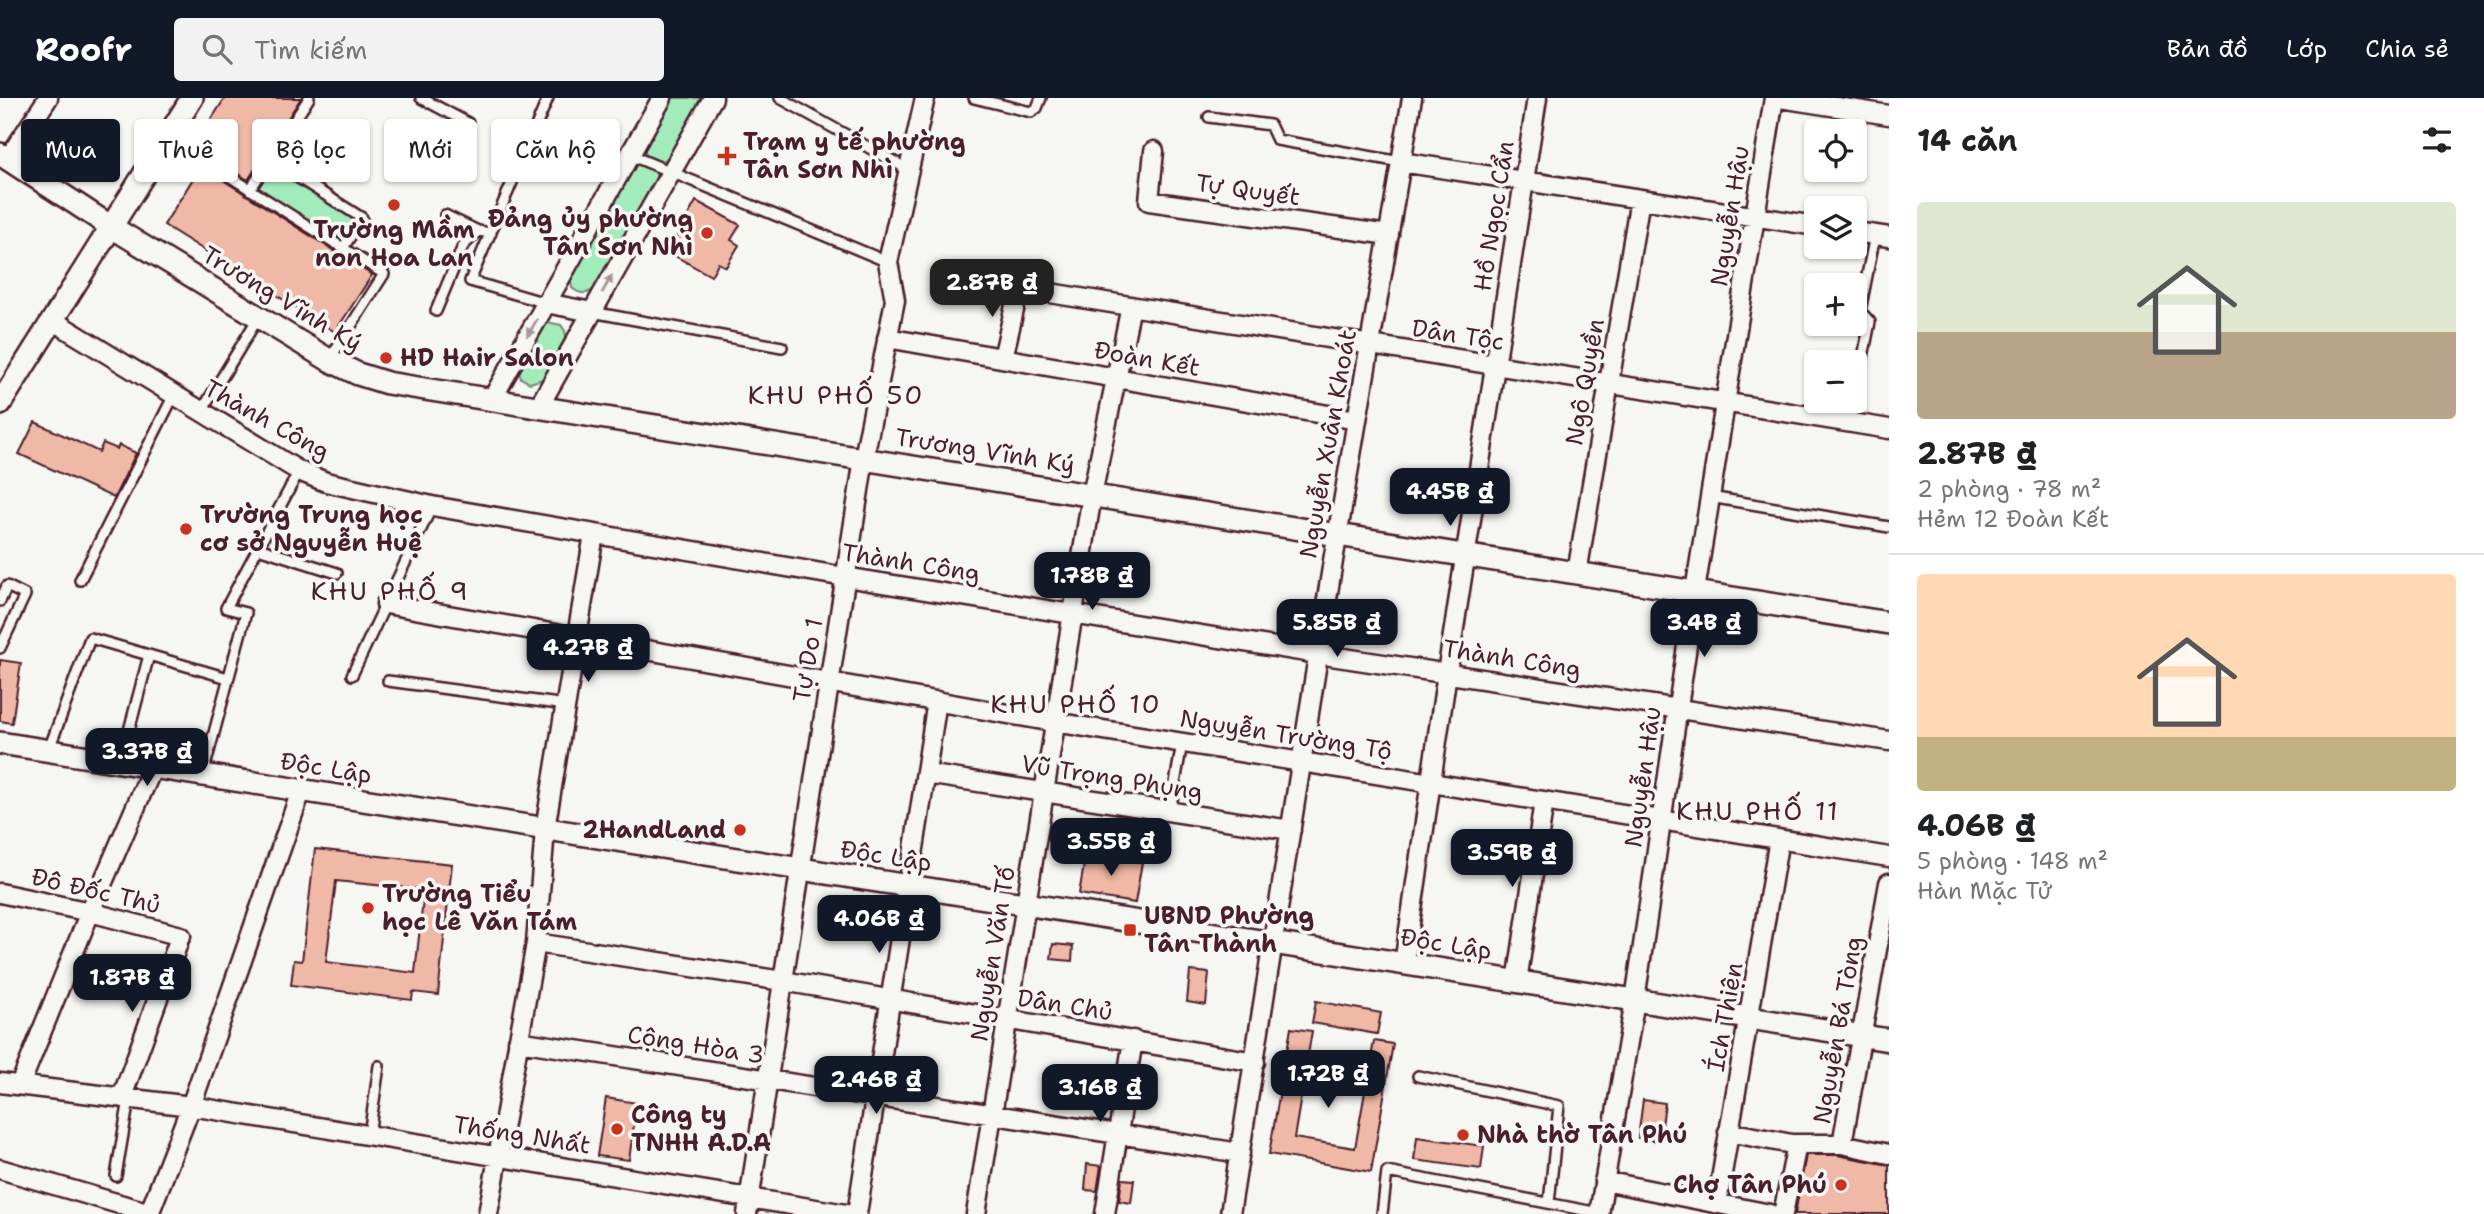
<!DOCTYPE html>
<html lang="vi">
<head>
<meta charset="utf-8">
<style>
	:root { --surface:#fff; --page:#f2f2f2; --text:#202124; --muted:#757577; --line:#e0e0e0; --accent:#111827 }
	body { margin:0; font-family:"Shantell Sans",sans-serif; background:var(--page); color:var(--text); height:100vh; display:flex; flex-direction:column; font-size:26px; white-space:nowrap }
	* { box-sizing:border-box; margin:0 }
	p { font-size:23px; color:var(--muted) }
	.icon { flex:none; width:38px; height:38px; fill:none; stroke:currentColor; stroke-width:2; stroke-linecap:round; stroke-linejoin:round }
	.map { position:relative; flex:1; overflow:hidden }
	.panel { display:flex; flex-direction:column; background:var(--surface); width:595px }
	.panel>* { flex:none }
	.banner { position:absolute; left:21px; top:21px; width:665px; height:63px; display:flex; gap:14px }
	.buttons { position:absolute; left:1804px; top:21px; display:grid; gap:14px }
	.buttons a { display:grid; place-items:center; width:63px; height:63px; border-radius:7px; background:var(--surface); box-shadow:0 2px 5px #0004; font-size:35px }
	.price { position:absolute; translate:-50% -60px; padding:0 16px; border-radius:14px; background:var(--accent); color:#fff; font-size:23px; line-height:46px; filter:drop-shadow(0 2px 4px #0008) }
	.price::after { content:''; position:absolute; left:50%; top:42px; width:21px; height:16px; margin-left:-10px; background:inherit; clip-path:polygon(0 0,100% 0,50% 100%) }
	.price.on { background:#222; color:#fff }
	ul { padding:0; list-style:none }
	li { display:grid; align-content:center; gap:14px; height:371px; padding:0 28px }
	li+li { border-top:2px solid var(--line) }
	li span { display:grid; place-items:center; height:217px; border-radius:7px; color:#555 }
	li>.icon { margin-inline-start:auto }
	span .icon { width:126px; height:126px; fill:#fffc; stroke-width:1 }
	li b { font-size:30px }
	h2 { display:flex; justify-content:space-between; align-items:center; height:84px; padding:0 28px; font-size:30px }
	.pill { padding:0 24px; border-radius:7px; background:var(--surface); box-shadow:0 2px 5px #0004; font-size:24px; line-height:63px }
	.pill.on { background:var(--accent); color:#fff }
	header { display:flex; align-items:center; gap:42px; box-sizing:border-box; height:98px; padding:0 35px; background:var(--accent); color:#fff }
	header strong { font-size:33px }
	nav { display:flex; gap:38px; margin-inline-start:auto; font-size:24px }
	.search { width:490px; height:63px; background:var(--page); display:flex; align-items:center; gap:18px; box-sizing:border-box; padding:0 24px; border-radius:7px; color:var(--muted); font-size:26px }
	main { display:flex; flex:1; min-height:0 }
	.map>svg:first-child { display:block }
	.green { fill:#a2ecbb; stroke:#768673; stroke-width:2 }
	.building { fill:#f0b8a6; stroke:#4a1f2b; stroke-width:2; fill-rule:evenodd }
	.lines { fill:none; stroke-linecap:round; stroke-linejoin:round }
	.service-casing { stroke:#4a1f2b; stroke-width:14 }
	.minor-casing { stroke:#4a1f2b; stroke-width:23 }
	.tertiary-casing { stroke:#4a1f2b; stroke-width:26 }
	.service { stroke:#f6f6f2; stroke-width:9 }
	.minor { stroke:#f6f6f2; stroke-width:18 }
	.tertiary { stroke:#f6f6f2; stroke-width:21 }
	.oneway { fill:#a99598 }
	.poi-dot { fill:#c8321e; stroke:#f6f6f2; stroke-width:2.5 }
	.labels { text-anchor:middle; stroke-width:7; stroke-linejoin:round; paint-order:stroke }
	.poi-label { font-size:24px; font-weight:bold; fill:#4a1f2b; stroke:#f6f6f2; text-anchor:start }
	.street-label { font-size:24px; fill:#4a1f2b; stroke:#f6f6f2 }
	.neighbourhood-label { font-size:26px; letter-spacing:2px; fill:#4a1f2b; stroke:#f6f6f2 }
</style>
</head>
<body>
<header>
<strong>Roofr</strong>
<div class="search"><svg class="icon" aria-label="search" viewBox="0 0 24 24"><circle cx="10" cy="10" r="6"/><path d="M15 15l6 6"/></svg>Tìm kiếm</div>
<nav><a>Bản đồ</a><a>Lớp</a><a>Chia sẻ</a></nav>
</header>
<main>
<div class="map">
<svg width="1889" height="1116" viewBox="0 0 1889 1116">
	<rect width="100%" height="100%" fill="#f6f6f2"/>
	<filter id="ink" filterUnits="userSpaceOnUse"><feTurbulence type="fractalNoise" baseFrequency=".0143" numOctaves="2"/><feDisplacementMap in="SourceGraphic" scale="14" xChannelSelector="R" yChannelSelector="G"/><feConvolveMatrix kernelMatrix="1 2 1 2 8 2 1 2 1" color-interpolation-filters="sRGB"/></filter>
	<g filter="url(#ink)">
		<path class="green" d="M671 0H703L668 61 656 64C648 61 643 55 645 46Z
			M641 65 653 70 656 76V83L596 189C589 197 580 197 572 190L570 179 633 68Z
			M272 68 354 120 340 142 258 90Z
			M547 224 561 227 565 233 566 239 543 281 530 285 521 280 518 272 541 228Z"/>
		<path class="building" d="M225 0H301L248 82 208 57 212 51 198 42Z
			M201 68 372 177 335 234 164 127Z
			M696 103 740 127 731 142 739 147 726 169 718 165 711 178 668 154Z
			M35 324 99 354 103 345 117 351 119 347 136 355 114 400 19 356Z
			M0 562 21 565 12 625 0 623Z
			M315 751 452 766 438 897 413 894 412 902 291 887 294 862 302 863ZM336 783 424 792 415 875 326 864Z
			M1086 755 1142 764 1135 805 1079 796Z
			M1053 846 1073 848 1072 863 1051 861Z
			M1190 873 1209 875 1206 907 1187 904Z
			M1316 903 1381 915 1377 936 1312 925Z
			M1291 930 1312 933 1294 1040 1355 1050 1374 943 1393 946 1371 1074 1269 1056Z
			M606 1000 637 1005 629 1062 597 1058Z
			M1643 1002 1665 1005 1660 1043 1638 1040Z
			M1417 1039 1484 1048 1481 1071 1414 1062Z
			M1806 1057H1837L1889 1067V1116H1795Z
			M1087 1066 1101 1068 1097 1093 1085 1092Z
			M1122 1081 1134 1082 1131 1105 1119 1103Z"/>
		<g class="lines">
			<g class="service-casing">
				<path id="service" d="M421 0 468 25
					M780 0 909 72
					M974 0 1031 14 1037 10 1041 0
					M1209 19 1270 27 1277 42 1401 64
					M169 40 384 176 329 262
					M630 57 888 164
					M270 62 362 120 343 150
					M250 92 309 0
					M445 117 478 133
					M546 205 470 183 548 0
					M436 213 463 148 478 133 491 135
					M592 214 782 249
					M1855 300 1870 224 1860 213 1875 137
					M201 314 258 220
					M1850 325 1854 303
					M1710 399 1889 429
					M258 450 337 475
					M80 482 174 297
					M0 503 7 488 25 497 0 550
					M352 577 432 408
					M388 583 566 607
					M49 651 90 540 228 580
					M121 663 149 557
					M203 676 246 515 226 510 299 373
					M1170 714 1182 645
					M1418 978 1559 1008 1549 1105
					M369 1037 379 968
					M116 1078 129 1001
					M1382 1116 1387 1074 1599 1115"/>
			</g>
			<g class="minor-casing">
				<path id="minor" d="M1780 0 1889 17
					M1154 53 1149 103 1389 137
					M8 61 48 0
					M1401 64 1816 128
					M1855 134 1889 139
					M546 205 592 214
					M52 222 299 373 326 384 432 408 845 479 1318 556 1889 643
					M887 240 1357 322
					M1003 260 1019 190 1889 331
					M491 303 662 0
					M538 310 713 0
					M1577 475 1640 101
					M386 506 1054 624 1889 759
					M926 676 1291 732
					M0 795 90 814 181 838
					M536 845 783 883 1255 964
					M1404 866 1447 575 1537 0
					M1517 884 1544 703
					M518 943 1240 1055
					M0 985 191 1008 846 1116
					M20 987 90 814 153 669
					M122 999 178 845
					M1728 1034 1792 1046H1842L1889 1056
					M1842 1046 1889 785
					M0 1071 150 1115
					M1604 1083 1770 1116
					M1717 1105 1779 741
					M149 1116 191 1008 301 693
					M488 1116 536 845 545 731 594 436
					M747 1116 864 360 895 202 888 164 925 0
					M857 1116 937 603
					M976 1116 1092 397 1131 208
					M1105 1116 1133 942
					M1230 1116 1333 463 1412 0
					M1599 1116 1635 902 1695 493 1774 0
					M1783 1116 1797 1046"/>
			</g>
			<g class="tertiary-casing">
				<path id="tertiary" d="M0 56 110 128 329 262 358 276 387 285 1889 525
					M0 306 192 0
					M0 645 1889 942"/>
			</g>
			<use href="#service" class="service"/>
			<use href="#minor" class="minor"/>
			<use href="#tertiary" class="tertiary"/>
		</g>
		<defs><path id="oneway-solid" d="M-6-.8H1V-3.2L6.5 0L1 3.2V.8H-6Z" transform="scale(1.75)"/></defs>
		<g class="oneway">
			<use href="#oneway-solid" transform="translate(607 186) rotate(-61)"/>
			<use href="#oneway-solid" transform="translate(532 230) rotate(120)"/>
		</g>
	</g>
	<g class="poi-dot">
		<path d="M723.5 47.5h7v7h7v7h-7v7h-7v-7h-7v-7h7z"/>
		<circle cx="394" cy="107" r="7"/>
		<circle cx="707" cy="135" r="7"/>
		<circle cx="386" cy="260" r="7"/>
		<circle cx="186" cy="431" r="7"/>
		<circle cx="740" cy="732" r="7"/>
		<circle cx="368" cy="810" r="7"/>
		<rect x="1123" y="825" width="14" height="14" rx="3.5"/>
		<circle cx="617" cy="1031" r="7"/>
		<circle cx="1463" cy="1037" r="7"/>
		<circle cx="1841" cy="1087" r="7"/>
	</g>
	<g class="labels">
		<g class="poi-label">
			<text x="743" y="52">Trạm y tế phường<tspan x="743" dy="28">Tân Sơn Nhì</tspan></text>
			<text x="693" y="129" text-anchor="end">Đảng ủy phường<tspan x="693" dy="28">Tân Sơn Nhì</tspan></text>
			<text x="394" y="140" text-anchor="middle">Trường Mầm<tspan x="394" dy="28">non Hoa Lan</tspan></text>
			<text x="400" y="268">HD Hair Salon</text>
			<text x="200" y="425">Trường Trung học<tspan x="200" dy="28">cơ sở Nguyễn Huệ</tspan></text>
			<text x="726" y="740" text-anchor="end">2HandLand</text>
			<text x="382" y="804">Trường Tiểu<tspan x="382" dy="28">học Lê Văn Tám</tspan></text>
			<text x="1144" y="826">UBND Phường<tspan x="1144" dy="28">Tân Thành</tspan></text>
			<text x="631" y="1025">Công ty<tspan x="631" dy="28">TNHH A.D.A</tspan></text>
			<text x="1477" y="1045">Nhà thờ Tân Phú</text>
			<text x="1827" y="1095" text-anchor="end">Chợ Tân Phú</text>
		</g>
		<g class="street-label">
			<text transform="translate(1248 92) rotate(8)" y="8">Tự Quyết</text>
			<text transform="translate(1494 118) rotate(-81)" y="8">Hồ Ngọc Cẩn</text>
			<text transform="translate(1730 118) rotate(-81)" y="8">Nguyễn Hậu</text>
			<text transform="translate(282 201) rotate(31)" y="8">Trương Vĩnh Ký</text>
			<text transform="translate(1458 237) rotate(9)" y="8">Dân Tộc</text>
			<text transform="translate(1147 261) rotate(10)" y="8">Đoàn Kết</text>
			<text transform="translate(1585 284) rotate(-80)" y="8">Ngô Quyền</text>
			<text transform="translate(267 322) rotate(29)" y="8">Thành Công</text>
			<text transform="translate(1328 346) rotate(-80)" y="8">Nguyễn Xuân Khoát</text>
			<text transform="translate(985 353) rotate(9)" y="8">Trương Vĩnh Ký</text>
			<text transform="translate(911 465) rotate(9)" y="8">Thành Công</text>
			<text transform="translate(1512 561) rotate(9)" y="8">Thành Công</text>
			<text transform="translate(808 562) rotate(-81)" y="8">Tự Do 1</text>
			<text transform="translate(1286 637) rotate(9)" y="8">Nguyễn Trường Tộ</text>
			<text transform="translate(326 670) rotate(9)" y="8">Độc Lập</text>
			<text transform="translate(1643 679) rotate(-82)" y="8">Nguyễn Hậu</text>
			<text transform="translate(1112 680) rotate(9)" y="8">Vũ Trọng Phụng</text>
			<text transform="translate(886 758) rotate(9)" y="8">Độc Lập</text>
			<text transform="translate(96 793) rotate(13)" y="8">Đô Đốc Thủ</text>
			<text transform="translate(1446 846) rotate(9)" y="8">Độc Lập</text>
			<text transform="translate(993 856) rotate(-81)" y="8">Nguyễn Văn Tố</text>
			<text transform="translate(1065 907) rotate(9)" y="8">Dân Chủ</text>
			<text transform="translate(1725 919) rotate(-80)" y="8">Ích Thiện</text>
			<text transform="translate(1838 932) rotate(-80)" y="8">Nguyễn Bá Tòng</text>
			<text transform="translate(696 947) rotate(9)" y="8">Cộng Hòa 3</text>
			<text transform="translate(522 1037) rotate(9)" y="8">Thống Nhất</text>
		</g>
		<g class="neighbourhood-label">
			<text x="836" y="306">KHU PHỐ 50</text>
			<text x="390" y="502">KHU PHỐ 9</text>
			<text x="1076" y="615">KHU PHỐ 10</text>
			<text x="1758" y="722">KHU PHỐ 11</text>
		</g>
	</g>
</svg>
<div class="buttons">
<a><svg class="icon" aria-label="locate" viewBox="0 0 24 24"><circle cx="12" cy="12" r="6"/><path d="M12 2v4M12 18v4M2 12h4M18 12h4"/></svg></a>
<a><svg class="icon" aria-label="layers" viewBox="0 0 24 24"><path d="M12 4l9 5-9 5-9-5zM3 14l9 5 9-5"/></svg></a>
<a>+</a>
<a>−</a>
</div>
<b class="price on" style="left:992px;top:221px">2.87B ₫</b>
<b class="price" style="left:1450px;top:430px">4.45B ₫</b>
<b class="price" style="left:1092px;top:514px">1.78B ₫</b>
<b class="price" style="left:1337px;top:561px">5.85B ₫</b>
<b class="price" style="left:1704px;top:561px">3.4B ₫</b>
<b class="price" style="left:588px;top:586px">4.27B ₫</b>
<b class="price" style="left:147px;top:690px">3.37B ₫</b>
<b class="price" style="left:1111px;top:780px">3.55B ₫</b>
<b class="price" style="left:1512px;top:791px">3.59B ₫</b>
<b class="price" style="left:879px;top:857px">4.06B ₫</b>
<b class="price" style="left:132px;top:916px">1.87B ₫</b>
<b class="price" style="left:1328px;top:1012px">1.72B ₫</b>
<b class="price" style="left:876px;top:1018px">2.46B ₫</b>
<b class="price" style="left:1100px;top:1026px">3.16B ₫</b>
<div class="banner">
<a class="pill on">Mua</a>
<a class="pill">Thuê</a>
<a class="pill">Bộ lọc</a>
<a class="pill">Mới</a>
<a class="pill">Căn hộ</a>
</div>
</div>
<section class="panel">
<h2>14 căn<svg class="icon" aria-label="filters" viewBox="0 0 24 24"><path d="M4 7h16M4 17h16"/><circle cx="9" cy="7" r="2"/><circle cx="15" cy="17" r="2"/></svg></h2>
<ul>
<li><span style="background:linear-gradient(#dfe7d0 60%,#b9a48a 0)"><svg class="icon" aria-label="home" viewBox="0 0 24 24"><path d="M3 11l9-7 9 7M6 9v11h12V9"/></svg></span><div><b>2.87B ₫</b><p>2 phòng · 78 m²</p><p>Hẻm 12 Đoàn Kết</p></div></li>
<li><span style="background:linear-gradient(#ffd9b3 75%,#c2b280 0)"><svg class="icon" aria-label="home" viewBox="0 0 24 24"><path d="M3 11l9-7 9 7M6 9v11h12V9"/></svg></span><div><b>4.06B ₫</b><p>5 phòng · 148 m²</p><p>Hàn Mặc Tử</p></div></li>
</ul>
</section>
</main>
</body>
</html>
